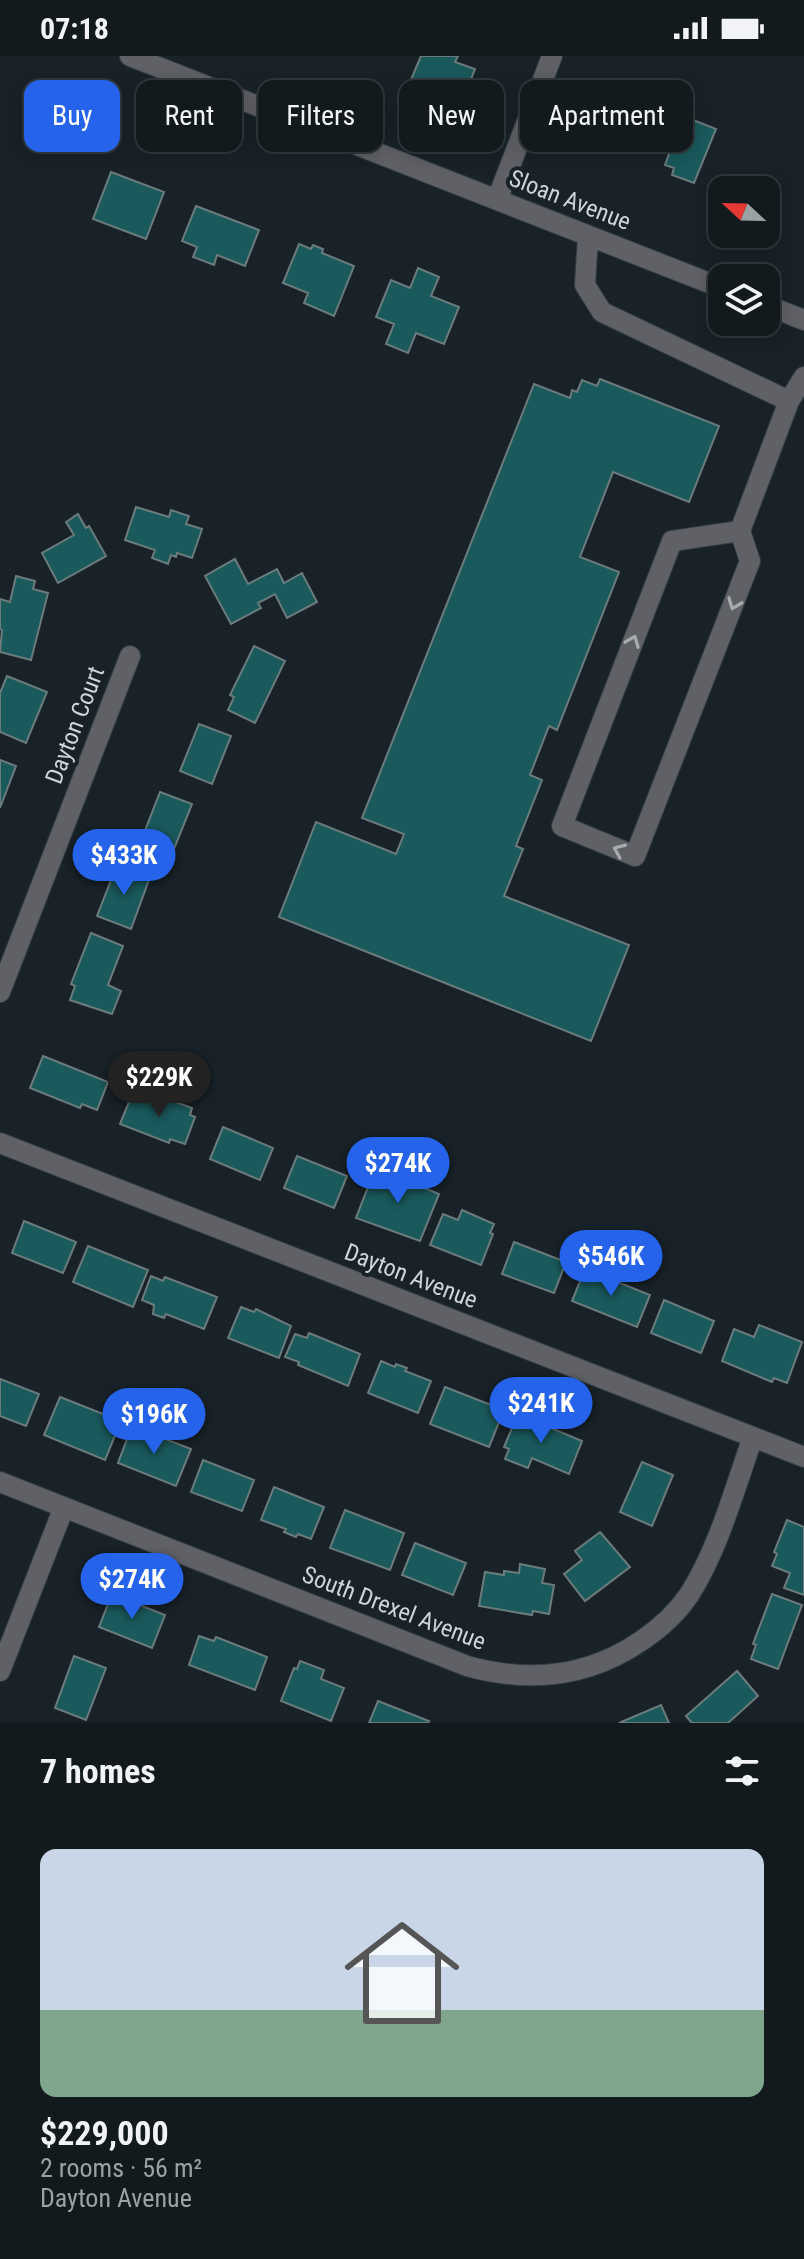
<!DOCTYPE html>
<html lang="en">
<head>
<meta charset="utf-8">
<style>
	:root { --surface:#121a1e; --page:#1f272b; --text:#f1f3f6; --muted:#9ca1a4; --line:#31383c; --accent:#2563eb }
	body { margin:0; font-family:"Roboto Condensed",sans-serif; background:var(--page); color:var(--text); height:100vh; display:flex; flex-direction:column; font-size:30px; white-space:nowrap }
	* { box-sizing:border-box; margin:0 }
	p { font-size:26px; color:var(--muted) }
	.icon { flex:none; width:44px; height:44px; fill:none; stroke:currentColor; stroke-width:2; stroke-linecap:round; stroke-linejoin:round }
	.map { position:relative; height:1667px; overflow:hidden }
	.panel { display:flex; flex-direction:column; background:var(--surface); flex:1 }
	.panel>* { flex:none }
	.top-card { position:absolute; left:24px; top:24px; width:756px; height:72px; display:flex; gap:16px }
	.needle { width:52px; rotate:292deg }
	.fabs { position:absolute; left:708px; top:120px; display:grid; gap:16px }
	.fabs a { display:grid; place-items:center; width:72px; height:72px; border-radius:16px; background:var(--surface); box-shadow:0 4px 20px #0003,0 0 0 2px var(--line); font-size:40px }
	.price { position:absolute; translate:-50% -68px; padding:0 18px; border-radius:28px; background:var(--accent); color:#fff; font-size:26px; line-height:52px; filter:drop-shadow(0 2px 4px #0008) }
	.price::after { content:''; position:absolute; left:50%; top:48px; width:24px; height:18px; margin-left:-12px; background:inherit; clip-path:polygon(0 0,100% 0,50% 100%) }
	.price.on { background:#222; color:#fff }
	ul { padding:0; list-style:none }
	li { display:grid; align-content:center; gap:16px; height:424px; padding:0 40px }
	li+li { border-top:2px solid var(--line) }
	li span { display:grid; place-items:center; height:248px; border-radius:16px; color:#555 }
	li>.icon { margin-inline-start:auto }
	span .icon { width:144px; height:144px; fill:#fffc; stroke-width:1 }
	li b { font-size:34px }
	h2 { display:flex; justify-content:space-between; align-items:center; height:96px; padding:0 40px; font-size:34px }
	.chip { padding:0 28px; border-radius:16px; background:var(--surface); box-shadow:0 4px 20px #0003,0 0 0 2px var(--line); font-size:28px; line-height:72px }
	.chip.on { background:var(--accent); color:#fff }
	.status { display:flex; justify-content:space-between; align-items:center; height:56px; padding:0 40px; background:var(--surface); direction:ltr }
	.status svg { height:22px; fill:currentColor }
	.map>svg:first-child { display:block }
	.building { fill:#1a595c; stroke:#6c7b7b; stroke-width:2 }
	.lines { fill:none; stroke-linecap:round; stroke-linejoin:round }
	.minor-casing { stroke:#353e44; stroke-width:22 }
	.minor { stroke:#5f6166; stroke-width:20 }
	.oneway { stroke:#a7acb0 }
	.labels { text-anchor:middle; stroke-width:8; stroke-linejoin:round; paint-order:stroke }
	.street-label { font-size:24px; fill:#ced4d8; stroke:#182228 }
</style>
</head>
<body>
<div class="status"><b>07:18</b><svg viewBox="0 0 49 12"><path d="M0 12V9h3v3zM5 12V6h3v6zM10 12V3h3v9zM15 12V0h3v12zM26 1h20v11H26zM47 4h2v5h-2z"/></svg></div>
<div class="map">
<svg width="804" height="1667" viewBox="0 0 804 1667">
	<rect width="100%" height="100%" fill="#182228"/>
	<path class="building" d="M421 0H458L455 6 475 13 467 33 446 25 441 38 410 26Z
		M683 60 716 73 694 127 672 119 674 112 665 109Z
		M111 116 164 136 146 183 93 163Z
		M196 150 259 174 245 210 217 199 214 209 193 201 197 191 182 185Z
		M299 188 311 193 313 189 323 193 322 197 354 210 334 260 304 247 308 237 283 227Z
		M418 212 439 221 431 240 459 251 444 288 416 277 408 297 386 288 394 268 376 261 391 224 410 232Z
		M600 323 719 370 689 446 613 416 580 501 619 516 557 674 549 670 530 719 542 724 516 790 523 793 504 840 629 889 591 985 279 861 316 766 396 798 404 778 362 762 534 328 570 342 572 334 577 336 582 324 597 330Z
		M136 451 169 461 171 454 189 460 186 468 202 473 192 502 177 497 176 501 171 499 168 508 152 502 155 494 125 484Z
		M78 458 86 472 89 470 106 500 58 527 42 497 74 479 66 466Z
		M235 503 248 528 277 513 284 527 302 517 317 546 287 562 275 538 258 547 261 552 231 568 205 520Z
		M16 520 35 525 33 533 48 537 31 604 0 596 2 574 0 573V543L10 546Z
		M254 590 285 605 255 667 228 654 234 641 230 639Z
		M7 620 47 636 26 687 0 676V637Z
		M199 668 231 680 212 728 180 715Z
		M0 704 16 710 0 752Z
		M160 736 192 748 172 798 141 785Z
		M117 809 150 821 131 873 97 860Z
		M91 877 123 890 108 929 121 935 112 958 70 944 75 930 71 928Z
		M43 1000 108 1026 97 1054 82 1048 80 1052 30 1032Z
		M133 1036 166 1049 168 1043 192 1052 190 1059 195 1061 185 1088 170 1083 169 1087 120 1068Z
		M223 1071 273 1092 260 1124 210 1103Z
		M297 1100 347 1120 334 1152 284 1132Z
		M391 1111 402 1116 400 1122 439 1138 420 1185 356 1162 373 1118 387 1123Z
		M462 1154 494 1168 490 1177 493 1178 481 1209 430 1189 443 1158 458 1164Z
		M24 1165 76 1186 63 1217 12 1197Z
		M514 1186 566 1206 554 1237 502 1218Z
		M88 1190 148 1214 133 1251 73 1226Z
		M585 1213 650 1239 637 1271 572 1245Z
		M151 1220 163 1225 165 1221 217 1241 204 1273 166 1258 164 1262 153 1258 154 1249 142 1244Z
		M664 1244 714 1265 701 1297 651 1277Z
		M241 1251 254 1256 256 1253 291 1270 279 1302 228 1282Z
		M759 1269 802 1286 787 1327 774 1322 772 1326 722 1305 734 1273 754 1281Z
		M309 1277 360 1298 348 1330 298 1309 299 1306 285 1301 295 1278 307 1282Z
		M381 1305 395 1311 396 1308 407 1312 405 1315 431 1325 418 1357 368 1337Z
		M0 1323 39 1338 26 1370 0 1360Z
		M445 1331 504 1354 489 1391 430 1368Z
		M60 1341 121 1365 105 1404 44 1379Z
		M518 1358 582 1385 569 1418 532 1402 528 1412 505 1403 509 1393 504 1391Z
		M132 1370 191 1393 176 1430 118 1407Z
		M203 1404 254 1424 242 1455 191 1436Z
		M642 1406 673 1419 652 1470 620 1456Z
		M274 1431 324 1451 311 1483 298 1478 296 1481 284 1476 286 1473 261 1464Z
		M345 1454 404 1477 390 1514 330 1492Z
		M787 1464 804 1471V1539L784 1532 790 1517 772 1510 777 1498 774 1496Z
		M600 1476 630 1511 585 1545 564 1518 582 1504 575 1495Z
		M415 1487 466 1507 453 1539 402 1519Z
		M520 1508 545 1513 542 1527 554 1529 549 1558 533 1555 532 1559 479 1550 485 1516 504 1519V1515L519 1517Z
		M112 1538 165 1559 152 1592 99 1571Z
		M772 1538 802 1549 778 1613 751 1603 756 1589 753 1588Z
		M199 1580 214 1585 216 1581 267 1601 255 1634 189 1609Z
		M74 1600 106 1612 86 1664 55 1652Z
		M300 1605 324 1614 321 1623 344 1632 331 1665 281 1645 294 1612 297 1613Z
		M737 1615 758 1640 728 1667H692L686 1660Z
		M378 1645 429 1665 428 1667H369Z
		M661 1649 669 1667H619Z"/>
	<g class="lines">
		<g class="minor-casing">
			<path id="minor" d="M130 0 722 232
				M497 144 552 0
				M588 180 585 229 602 256 789 345
				M766 249 804 264
				M740 475 672 485 562 770 635 800 750 505 740 475 789 345 804 321
				M0 936 130 600
				M0 1087 804 1401
				M0 1426 467 1610C528 1627 587 1622 641 1585 659 1573 676 1558 689 1539 719 1492 734 1434 753 1381
				M0 1615 64 1451"/>
		</g>
		<use href="#minor" class="minor"/>
	</g>
	<defs><path id="oneway-chevron" d="M-2-3.5L2.5 0L-2 3.5" fill="none" stroke-width="1.6" stroke-linecap="round" stroke-linejoin="round" transform="scale(2)"/></defs>
	<g class="oneway">
		<use href="#oneway-chevron" transform="translate(734 548) rotate(111)"/>
		<use href="#oneway-chevron" transform="translate(633 585) rotate(-69)"/>
		<use href="#oneway-chevron" transform="translate(619 794) rotate(-157)"/>
	</g>
	<g class="labels">
		<g class="street-label">
			<text transform="translate(570 144) rotate(21)" y="8">Sloan Avenue</text>
			<text transform="translate(75 669) rotate(-69)" y="8">Dayton Court</text>
			<text transform="translate(411 1220) rotate(21)" y="8">Dayton Avenue</text>
			<text transform="translate(394 1552) rotate(21)" y="8">South Drexel Avenue</text>
		</g>
	</g>
</svg>
<div class="fabs">
<a><svg class="needle" viewBox="-14 -14 28 28"><path d="M0-13l5 13h-10z" fill="#e53935"/><path d="M0 13l5-13h-10z" fill="#9ca1a4"/></svg></a>
<a><svg class="icon" aria-label="layers" viewBox="0 0 24 24"><path d="M12 4l9 5-9 5-9-5zM3 14l9 5 9-5"/></svg></a>
</div>
<b class="price" style="left:124px;top:841px">$433K</b>
<b class="price on" style="left:159px;top:1063px">$229K</b>
<b class="price" style="left:398px;top:1149px">$274K</b>
<b class="price" style="left:611px;top:1242px">$546K</b>
<b class="price" style="left:541px;top:1389px">$241K</b>
<b class="price" style="left:154px;top:1400px">$196K</b>
<b class="price" style="left:132px;top:1565px">$274K</b>
<div class="top-card">
<a class="chip on">Buy</a>
<a class="chip">Rent</a>
<a class="chip">Filters</a>
<a class="chip">New</a>
<a class="chip">Apartment</a>
</div>
</div>
<section class="panel">
<h2>7 homes<svg class="icon" aria-label="filters" viewBox="0 0 24 24"><path d="M4 7h16M4 17h16"/><circle cx="9" cy="7" r="2"/><circle cx="15" cy="17" r="2"/></svg></h2>
<ul>
<li><span style="background:linear-gradient(#c9d6e8 65%,#7fa58c 0)"><svg class="icon" aria-label="home" viewBox="0 0 24 24"><path d="M3 11l9-7 9 7M6 9v11h12V9"/></svg></span><div><b>$229,000</b><p>2 rooms · 56 m²</p><p>Dayton Avenue</p></div></li>
</ul>
</section>
</body>
</html>
